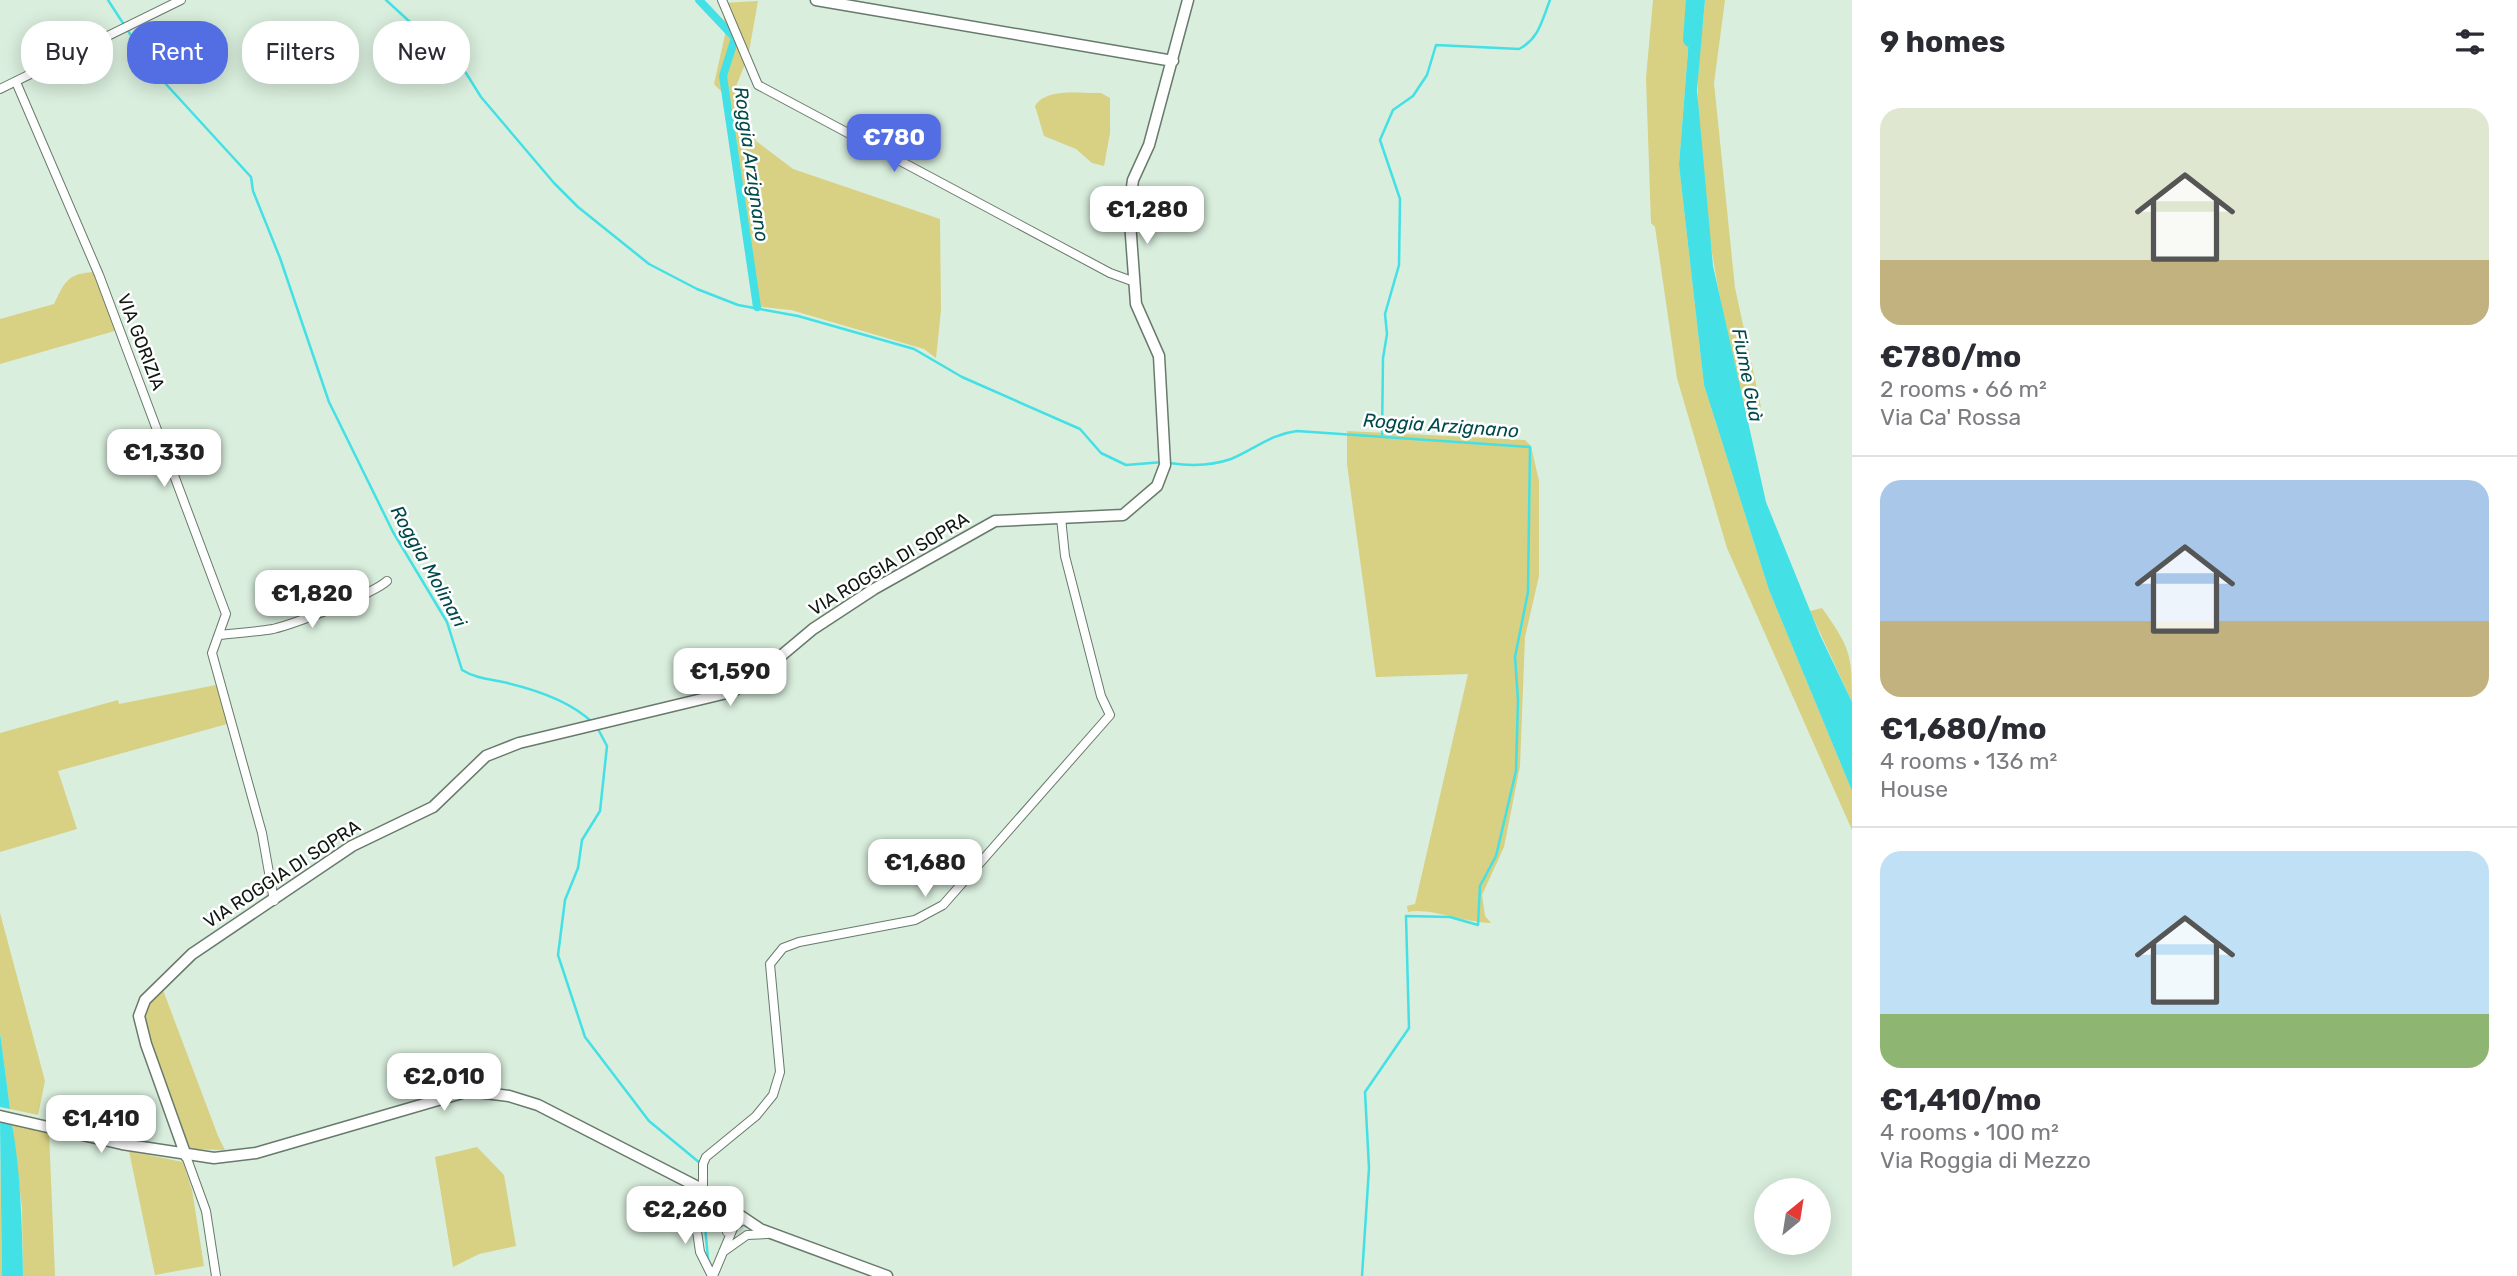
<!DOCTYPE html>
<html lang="en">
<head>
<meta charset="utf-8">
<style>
	:root { --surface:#fff; --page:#f7f7f7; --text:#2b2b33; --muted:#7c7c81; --line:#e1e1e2; --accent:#536ee3 }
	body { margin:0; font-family:Rubik,sans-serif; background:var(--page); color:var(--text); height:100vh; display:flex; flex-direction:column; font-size:26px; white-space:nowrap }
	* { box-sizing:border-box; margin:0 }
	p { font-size:23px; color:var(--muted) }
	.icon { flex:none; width:38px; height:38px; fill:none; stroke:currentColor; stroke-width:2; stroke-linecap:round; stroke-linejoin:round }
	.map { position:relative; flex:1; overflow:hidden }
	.panel { display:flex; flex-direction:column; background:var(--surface); width:665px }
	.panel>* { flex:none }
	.top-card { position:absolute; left:21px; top:21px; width:665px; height:63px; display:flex; gap:14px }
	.needle { width:46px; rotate:30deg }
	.fabs { position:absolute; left:1754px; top:1178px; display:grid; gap:14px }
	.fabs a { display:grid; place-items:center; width:77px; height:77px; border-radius:50%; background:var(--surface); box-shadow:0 4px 18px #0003; font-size:35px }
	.price { position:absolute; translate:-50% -60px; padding:0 16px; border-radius:14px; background:#fff; color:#222; font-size:23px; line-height:46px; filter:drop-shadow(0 2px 4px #0008) }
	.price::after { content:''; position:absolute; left:50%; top:42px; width:21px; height:16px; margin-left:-10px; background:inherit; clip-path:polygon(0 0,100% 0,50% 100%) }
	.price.current { background:var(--accent); color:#fff }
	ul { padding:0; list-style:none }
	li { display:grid; align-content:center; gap:14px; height:371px; padding:0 28px }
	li+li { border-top:2px solid var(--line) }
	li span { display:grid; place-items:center; height:217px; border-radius:21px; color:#555 }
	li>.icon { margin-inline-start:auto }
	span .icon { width:126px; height:126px; fill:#fffc; stroke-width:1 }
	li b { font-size:30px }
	h2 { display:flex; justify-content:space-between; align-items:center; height:84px; padding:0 28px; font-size:30px }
	.pill { padding:0 24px; border-radius:28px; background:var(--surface); box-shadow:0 4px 18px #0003; font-size:24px; line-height:63px }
	.pill.current { background:var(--accent); color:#fff }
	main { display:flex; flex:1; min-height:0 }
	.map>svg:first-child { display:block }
	.green { fill:#d8d082 }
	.water { fill:#43e0e5 }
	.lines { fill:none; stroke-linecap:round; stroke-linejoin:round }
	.stream { stroke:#43e0e5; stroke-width:2.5 }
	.canal { stroke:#43e0e5; stroke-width:8 }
	.river { stroke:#43e0e5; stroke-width:14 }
	.street-casing { stroke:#687a6b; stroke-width:10 }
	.secondary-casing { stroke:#687a6b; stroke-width:13 }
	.street { stroke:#fff; stroke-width:8 }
	.secondary { stroke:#fff; stroke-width:10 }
	.labels { text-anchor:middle; stroke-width:5; stroke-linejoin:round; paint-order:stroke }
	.street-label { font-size:18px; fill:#0f1711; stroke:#fff }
	.water-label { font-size:19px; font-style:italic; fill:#014a4c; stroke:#fff }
</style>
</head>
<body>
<main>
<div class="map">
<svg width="1852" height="1276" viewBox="0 0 1852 1276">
	<rect width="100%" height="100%" fill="#d9eedd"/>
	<path class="green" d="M1653 0H1692L1679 165 1704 385 1769 590 1852 791V830L1727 548 1677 378 1655 227 1651 223 1646 78Z
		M1705 0H1725L1714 83 1735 288 1761 407 1745 413C1720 308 1698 199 1698 91 1697 61 1703 30 1705 0Z
		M758 1 748 57 734 91 756 141 793 169 940 219 941 310 936 358 924 349 791 310 753 306 749 239 724 94 714 84 725 35 723 3Z
		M1101 93 1110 98V133L1104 166 1092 163 1076 149 1044 136 1035 106C1047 87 1081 94 1101 93Z
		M96 272 118 330 0 364V319L54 304C65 282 67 273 96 272Z
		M1347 431 1525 440 1531 446 1539 481V576L1525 637 1520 766 1504 847 1482 895 1485 916 1491 923C1466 923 1428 907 1408 912L1407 906 1415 904 1468 674 1376 677 1347 464Z
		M1822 608C1850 648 1852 653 1852 702L1810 611Z
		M216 685 227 724 58 771 77 829 0 852V733L118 700 119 704Z
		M0 913 45 1081 38 1115 10 1109 0 1033Z
		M163 990 218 1136 225 1150 190 1149 161 1076 144 1016 150 1003Z
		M12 1124 49 1132 55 1276H23L22 1208Z
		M0 1143 2 1276H0Z
		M477 1147 504 1175 516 1246 479 1254 453 1267 435 1157Z
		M129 1151 183 1162 192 1190 204 1266 155 1275Z"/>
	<path class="water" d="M1692 0H1705L1697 90 1713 266 1766 502 1820 635 1852 702V791L1769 590 1704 385 1679 165Z
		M0 1033 1 1040 10 1109 0 1107Z
		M0 1121 12 1124C21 1175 22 1225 23 1276H2Z"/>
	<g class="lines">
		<path class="stream" d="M108 0 154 71 251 177 253 191 280 258 329 402 393 532 447 622 462 670C475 678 489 679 503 682 534 689 569 700 592 722
			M386 0 466 73 481 97 554 183 578 207 649 264 697 289 738 305 798 316 914 349 962 377 1080 429 1101 453 1126 465 1163 462
			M1382 437 1383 358 1387 334 1385 314 1399 265 1400 199 1380 140 1393 110 1413 96 1427 75 1436 45 1519 49C1539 39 1542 20 1550 0
			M1170 463C1190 466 1211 466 1231 459 1255 449 1271 434 1297 431L1530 447 1528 592 1515 657 1518 700 1516 771 1496 856 1480 886 1478 925 1450 917 1406 916 1409 1028 1365 1092 1369 1168 1362 1276
			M597 727 607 746 600 811 582 840 578 868 565 900 558 955 585 1037 649 1121 700 1163
			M702 1194 708 1259 713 1270"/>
		<path class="canal" d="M699 0 735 38 723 76 757 307"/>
		<path class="river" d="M1690 40 1693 0"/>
		<g class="street-casing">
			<path id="street" d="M722 0 758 85 1110 273 1132 281
				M16 82 99 275 226 614 212 653 262 833 274 901
				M0 89 181 0
				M219 635C237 633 255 632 273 629 294 624 373 594 387 581
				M186 1156 206 1211 216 1276
				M703 1191V1164L706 1157 756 1116 773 1095 780 1072 770 964 783 948 799 942 915 920 943 905 1110 715 1101 696 1065 556 1061 518
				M693 1204 700 1252 712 1276
				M720 1206 728 1215 727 1232
				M723 1252 747 1235 767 1234
				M713 1276 734 1226 745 1219"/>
		</g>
		<g class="secondary-casing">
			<path id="secondary" d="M816 0 1173 61
				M0 1116 122 1144 214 1158 256 1153 469 1091 509 1096 538 1105 696 1186 760 1229 887 1276
				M186 1156 146 1044 139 1016 145 1000 192 954 352 846 433 807 486 756 519 743 731 692 751 681 813 629 874 589 995 521 1123 515 1157 486 1165 465 1159 356 1136 304 1129 208 1133 180 1149 145 1188 0"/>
		</g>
		<use href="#street" class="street"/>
		<use href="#secondary" class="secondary"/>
	</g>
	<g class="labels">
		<g class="street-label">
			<text transform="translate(141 342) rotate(69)" y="6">VIA GORIZIA</text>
			<text transform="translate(889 564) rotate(-31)" y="6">VIA ROGGIA DI SOPRA</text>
			<text transform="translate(282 874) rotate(-33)" y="6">VIA ROGGIA DI SOPRA</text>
		</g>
		<g class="water-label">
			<text transform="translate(752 164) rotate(82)" y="7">Roggia Arzignano</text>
			<text transform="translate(1748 375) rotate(79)" y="7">Fiume Guà</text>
			<text transform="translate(1441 425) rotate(4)" y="7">Roggia Arzignano</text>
			<text transform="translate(429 566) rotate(61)" y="7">Roggia Molinari</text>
		</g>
	</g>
</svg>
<div class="fabs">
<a><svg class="needle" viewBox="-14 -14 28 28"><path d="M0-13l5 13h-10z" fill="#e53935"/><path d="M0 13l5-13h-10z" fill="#7c7c81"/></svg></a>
</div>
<b class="price current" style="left:894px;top:174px">€780</b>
<b class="price" style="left:1147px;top:246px">€1,280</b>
<b class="price" style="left:164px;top:489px">€1,330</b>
<b class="price" style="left:312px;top:630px">€1,820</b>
<b class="price" style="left:730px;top:708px">€1,590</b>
<b class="price" style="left:925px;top:899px">€1,680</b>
<b class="price" style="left:444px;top:1113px">€2,010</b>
<b class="price" style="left:101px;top:1155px">€1,410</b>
<b class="price" style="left:685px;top:1246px">€2,260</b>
<div class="top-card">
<a class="pill">Buy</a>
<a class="pill current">Rent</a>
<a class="pill">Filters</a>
<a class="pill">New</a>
</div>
</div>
<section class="panel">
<h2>9 homes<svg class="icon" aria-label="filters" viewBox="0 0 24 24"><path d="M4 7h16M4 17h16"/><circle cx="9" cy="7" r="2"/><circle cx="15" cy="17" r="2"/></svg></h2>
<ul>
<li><span style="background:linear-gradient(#dfe7d0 70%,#c2b280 0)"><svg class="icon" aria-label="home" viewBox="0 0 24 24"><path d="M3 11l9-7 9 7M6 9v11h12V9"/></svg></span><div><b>€780/mo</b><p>2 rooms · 66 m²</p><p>Via Ca' Rossa</p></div></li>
<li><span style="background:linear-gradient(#a9c7e8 65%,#c2b280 0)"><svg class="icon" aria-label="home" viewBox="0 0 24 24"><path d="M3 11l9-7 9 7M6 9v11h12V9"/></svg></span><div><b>€1,680/mo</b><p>4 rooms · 136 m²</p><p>House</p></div></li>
<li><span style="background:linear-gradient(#bfe0f5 75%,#8fb573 0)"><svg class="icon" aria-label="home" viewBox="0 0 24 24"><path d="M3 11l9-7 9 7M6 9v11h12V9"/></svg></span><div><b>€1,410/mo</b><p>4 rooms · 100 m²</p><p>Via Roggia di Mezzo</p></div></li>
</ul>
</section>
</main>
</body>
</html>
